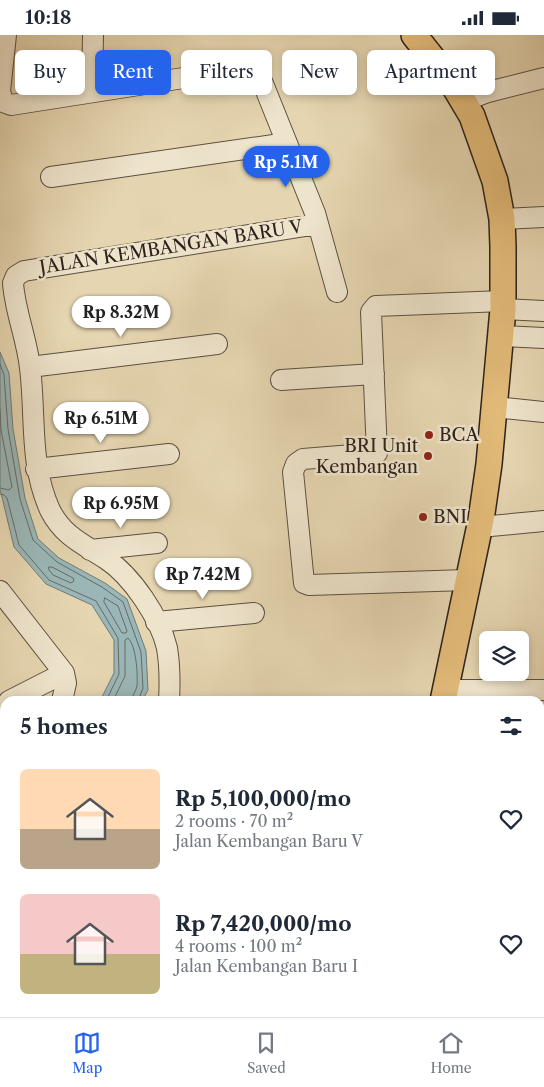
<!DOCTYPE html>
<html lang="en">
<head>
<meta charset="utf-8">
<style>
	:root { --surface:#fff; --page:#f6f6f7; --text:#1f2937; --muted:#747a83; --line:#e0e1e3; --accent:#2563eb }
	body { margin:0; font-family:"Libre Caslon Text",serif; background:var(--page); color:var(--text); height:100vh; display:flex; flex-direction:column; font-size:19px; white-space:nowrap }
	* { box-sizing:border-box; margin:0 }
	p { font-size:16px; color:var(--muted) }
	.icon { flex:none; width:28px; height:28px; fill:none; stroke:currentColor; stroke-width:2; stroke-linecap:round; stroke-linejoin:round }
	.map { position:relative; flex:1; overflow:hidden }
	.sheet { position:absolute; left:0px; top:661px; width:545px; height:321px; display:flex; flex-direction:column; background:var(--surface); border-radius:15px 15px 0 0; box-shadow:0 2px 8px #0003 }
	.sheet>* { flex:none }
	.guide { position:absolute; left:15px; top:15px; width:515px; height:45px; display:flex; gap:10px }
	.tools { position:absolute; left:479px; top:596px; display:grid; gap:10px }
	.tools a { display:grid; place-items:center; width:50px; height:50px; border-radius:8px; background:var(--surface); box-shadow:0 2px 8px #0003; font-size:25px }
	.price { position:absolute; translate:-50% -42px; padding:0 11px; border-radius:18px; background:#fff; color:#222; font-size:16px; line-height:32px; filter:drop-shadow(0 1px 2px #0008) }
	.price::after { content:''; position:absolute; left:50%; top:30px; width:15px; height:11px; margin-left:-8px; background:inherit; clip-path:polygon(0 0,100% 0,50% 100%) }
	.price.selected { background:var(--accent); color:#fff }
	ul { padding:0; list-style:none }
	li { display:flex; align-items:center; gap:15px; height:125px; padding:0 20px }
	li span { display:grid; place-items:center; flex:none; width:140px; height:100px; border-radius:8px; color:#555 }
	li>.icon { margin-inline-start:auto }
	span .icon { width:60px; height:60px; fill:#fffc; stroke-width:1 }
	li b { font-size:21px }
	h2 { display:flex; justify-content:space-between; align-items:center; height:60px; padding:0 20px; font-size:21px }
	.chip { padding:0 18px; border-radius:8px; background:var(--surface); box-shadow:0 2px 8px #0003; font-size:18px; line-height:45px }
	.chip.selected { background:var(--accent); color:#fff }
	.status { display:flex; justify-content:space-between; align-items:center; height:35px; padding:0 25px; background:var(--surface); direction:ltr }
	.status svg { height:14px; fill:currentColor }
	.menu { display:flex; justify-content:space-around; align-items:center; height:70px; border-top:1px solid var(--line); background:var(--surface); font-size:14px; color:var(--muted) }
	.menu a { display:grid; justify-items:center; gap:2px }
	.menu .selected { color:var(--accent) }
	.map>svg:first-child { display:block }
	.water { fill:#9ab6b6; stroke:#6f7b78 }
	.lines { fill:none; stroke-linecap:round; stroke-linejoin:round }
	.shore { stroke:#646c69; stroke-width:1 }
	.minor-casing { stroke:#5c5041; stroke-width:22 }
	.major-casing { stroke:#2e231c; stroke-width:28 }
	.minor { stroke:#eee4cc; stroke-width:20 }
	.major { stroke:#e2ba78; stroke-width:25 }
	.poi-dot { fill:#8f2418; stroke:#eee4cc; stroke-width:2 }
	.labels { text-anchor:middle; stroke-width:5; stroke-linejoin:round; paint-order:stroke }
	.street-label { font-size:18px; fill:#2e231c; stroke:#eee4cc }
	.poi-label { font-size:18px; fill:#2e231c; stroke:#eee4cc; text-anchor:start }
</style>
</head>
<body>
<div class="status"><b>10:18</b><svg viewBox="0 0 49 12"><path d="M0 12V9h3v3zM5 12V6h3v6zM10 12V3h3v9zM15 12V0h3v12zM26 1h20v11H26zM47 4h2v5h-2z"/></svg></div>
<div class="map">
<svg width="544" height="982" viewBox="0 0 544 982">
	<rect width="100%" height="100%" fill="#e5d5b0"/>
	<filter id="stains"><feTurbulence type="fractalNoise" baseFrequency=".004" numOctaves="4"/><feColorMatrix values="0 0 0 0 .2 0 0 0 0 .09 0 0 0 0 .02 0 0 0 .5 -.17"/></filter>
	<radialGradient id="worn" r=".72"><stop offset=".6" stop-color="#630" stop-opacity="0"/><stop offset="1" stop-color="#630" stop-opacity=".3"/></radialGradient>
	<path class="water" d="M0 317 9 338 13 394 25 463 38 504 59 523 105 548 127 564 146 616 148 655 142 666H100L114 638V605L92 570 46 549 14 512 0 454Z
		M96 978H122L123 982H96Z"/>
	<g class="lines">
		<path class="shore" d="M0 329 4 340 8 394 20 464 33 505 57 527 102 552 123 567 141 617 143 653 138 666
			M0 374 1 395 12 452 9 455 0 453
			M0 459 4 460 7 463 19 510 49 545 96 566 118 603 119 639 106 666
			M49 532H52L73 543 74 546 71 548 53 540 49 535Z
			M105 563 118 571 127 596 126 598H122L104 567Z
			M113 666 125 641V605L128 603C136 611 138 638 137 651 136 656 132 660 132 666"/>
		<g class="minor-casing">
			<path id="minor" d="M6 0 0 56 3 67 11 70 247 33C257 37 260 41 264 51L315 178 337 257
				M92 57 93 0
				M464 66 488 57 544 43
				M51 142 287 108
				M502 184 544 182
				M503 274 544 276
				M501 301 544 303
				M30 332 217 309
				M281 345 374 339
				M494 372 544 377
				M36 434 169 419
				M480 492 544 486
				M90 515 157 508
				M467 545 309 550 304 548 293 437 296 429 303 424 377 418 371 277 376 271 503 266
				M0 556 64 638 66 648 62 666
				M156 587 254 578
				M445 655H544
				M9 666 64 638
				M169 666C170 648 170 631 167 613 160 583 132 541 106 524 83 509 63 501 50 475 29 429 36 381 30 333 27 304 15 277 13 248L16 241 24 236 318 189
				M0 678 5 680
				M0 820 5 818
				M540 904H544
				M540 956H544
				M49 978 50 982
				M205 978 230 982
				M270 982 272 978
				M502 982 503 978"/>
		</g>
		<g class="major-casing">
			<path id="major" d="M414 0 453 49 472 81 495 146 502 184 503 212V274L489 429 481 485 443 666
				M404 982V978"/>
		</g>
		<use href="#minor" class="minor"/>
		<use href="#major" class="major"/>
	</g>
	<g class="poi-dot">
		<circle cx="429" cy="400" r="5"/>
		<circle cx="428" cy="421" r="5"/>
		<circle cx="423" cy="482" r="5"/>
	</g>
	<g class="labels">
		<g class="street-label">
			<text transform="translate(171 212) rotate(-9)" y="6">JALAN KEMBANGAN BARU V</text>
		</g>
		<g class="poi-label">
			<text x="439" y="406">BCA</text>
			<text x="418" y="417" text-anchor="end">BRI Unit<tspan x="418" dy="21">Kembangan</tspan></text>
			<text x="433" y="488">BNI</text>
		</g>
	</g>
	<rect width="100%" height="100%" filter="url(#stains)"/>
	<rect width="100%" height="100%" fill="url(#worn)"/>
</svg>
<div class="tools">
<a><svg class="icon" aria-label="layers" viewBox="0 0 24 24"><path d="M12 4l9 5-9 5-9-5zM3 14l9 5 9-5"/></svg></a>
</div>
<b class="price selected" style="left:286px;top:153px">Rp 5.1M</b>
<b class="price" style="left:121px;top:303px">Rp 8.32M</b>
<b class="price" style="left:101px;top:409px">Rp 6.51M</b>
<b class="price" style="left:121px;top:494px">Rp 6.95M</b>
<b class="price" style="left:203px;top:565px">Rp 7.42M</b>
<div class="guide">
<a class="chip">Buy</a>
<a class="chip selected">Rent</a>
<a class="chip">Filters</a>
<a class="chip">New</a>
<a class="chip">Apartment</a>
</div>
<section class="sheet">
<h2>5 homes<svg class="icon" aria-label="filters" viewBox="0 0 24 24"><path d="M4 7h16M4 17h16"/><circle cx="9" cy="7" r="2"/><circle cx="15" cy="17" r="2"/></svg></h2>
<ul>
<li><span style="background:linear-gradient(#ffd9b3 60%,#b9a48a 0)"><svg class="icon" aria-label="home" viewBox="0 0 24 24"><path d="M3 11l9-7 9 7M6 9v11h12V9"/></svg></span><div><b>Rp 5,100,000/mo</b><p>2 rooms · 70 m²</p><p>Jalan Kembangan Baru V</p></div><svg class="icon" aria-label="heart" viewBox="0 0 24 24"><path d="M12 20l-8-8c-3-5 5-10 8-4 3-6 11-1 8 4z"/></svg></li>
<li><span style="background:linear-gradient(#f6c9c9 60%,#c2b280 0)"><svg class="icon" aria-label="home" viewBox="0 0 24 24"><path d="M3 11l9-7 9 7M6 9v11h12V9"/></svg></span><div><b>Rp 7,420,000/mo</b><p>4 rooms · 100 m²</p><p>Jalan Kembangan Baru I</p></div><svg class="icon" aria-label="heart" viewBox="0 0 24 24"><path d="M12 20l-8-8c-3-5 5-10 8-4 3-6 11-1 8 4z"/></svg></li>
</ul>
</section>
</div>
<nav class="menu">
<a class="selected"><svg class="icon" aria-label="map" viewBox="0 0 24 24"><path d="M3 6l6-2 6 2 6-2v14l-6 2-6-2-6 2zM9 4v14M15 6v14"/></svg>Map</a>
<a><svg class="icon" aria-label="saved" viewBox="0 0 24 24"><path d="M7 4h10v16l-5-4-5 4z"/></svg>Saved</a>
<a><svg class="icon" aria-label="home" viewBox="0 0 24 24"><path d="M3 11l9-7 9 7M6 9v11h12V9"/></svg>Home</a>
</nav>
</body>
</html>
